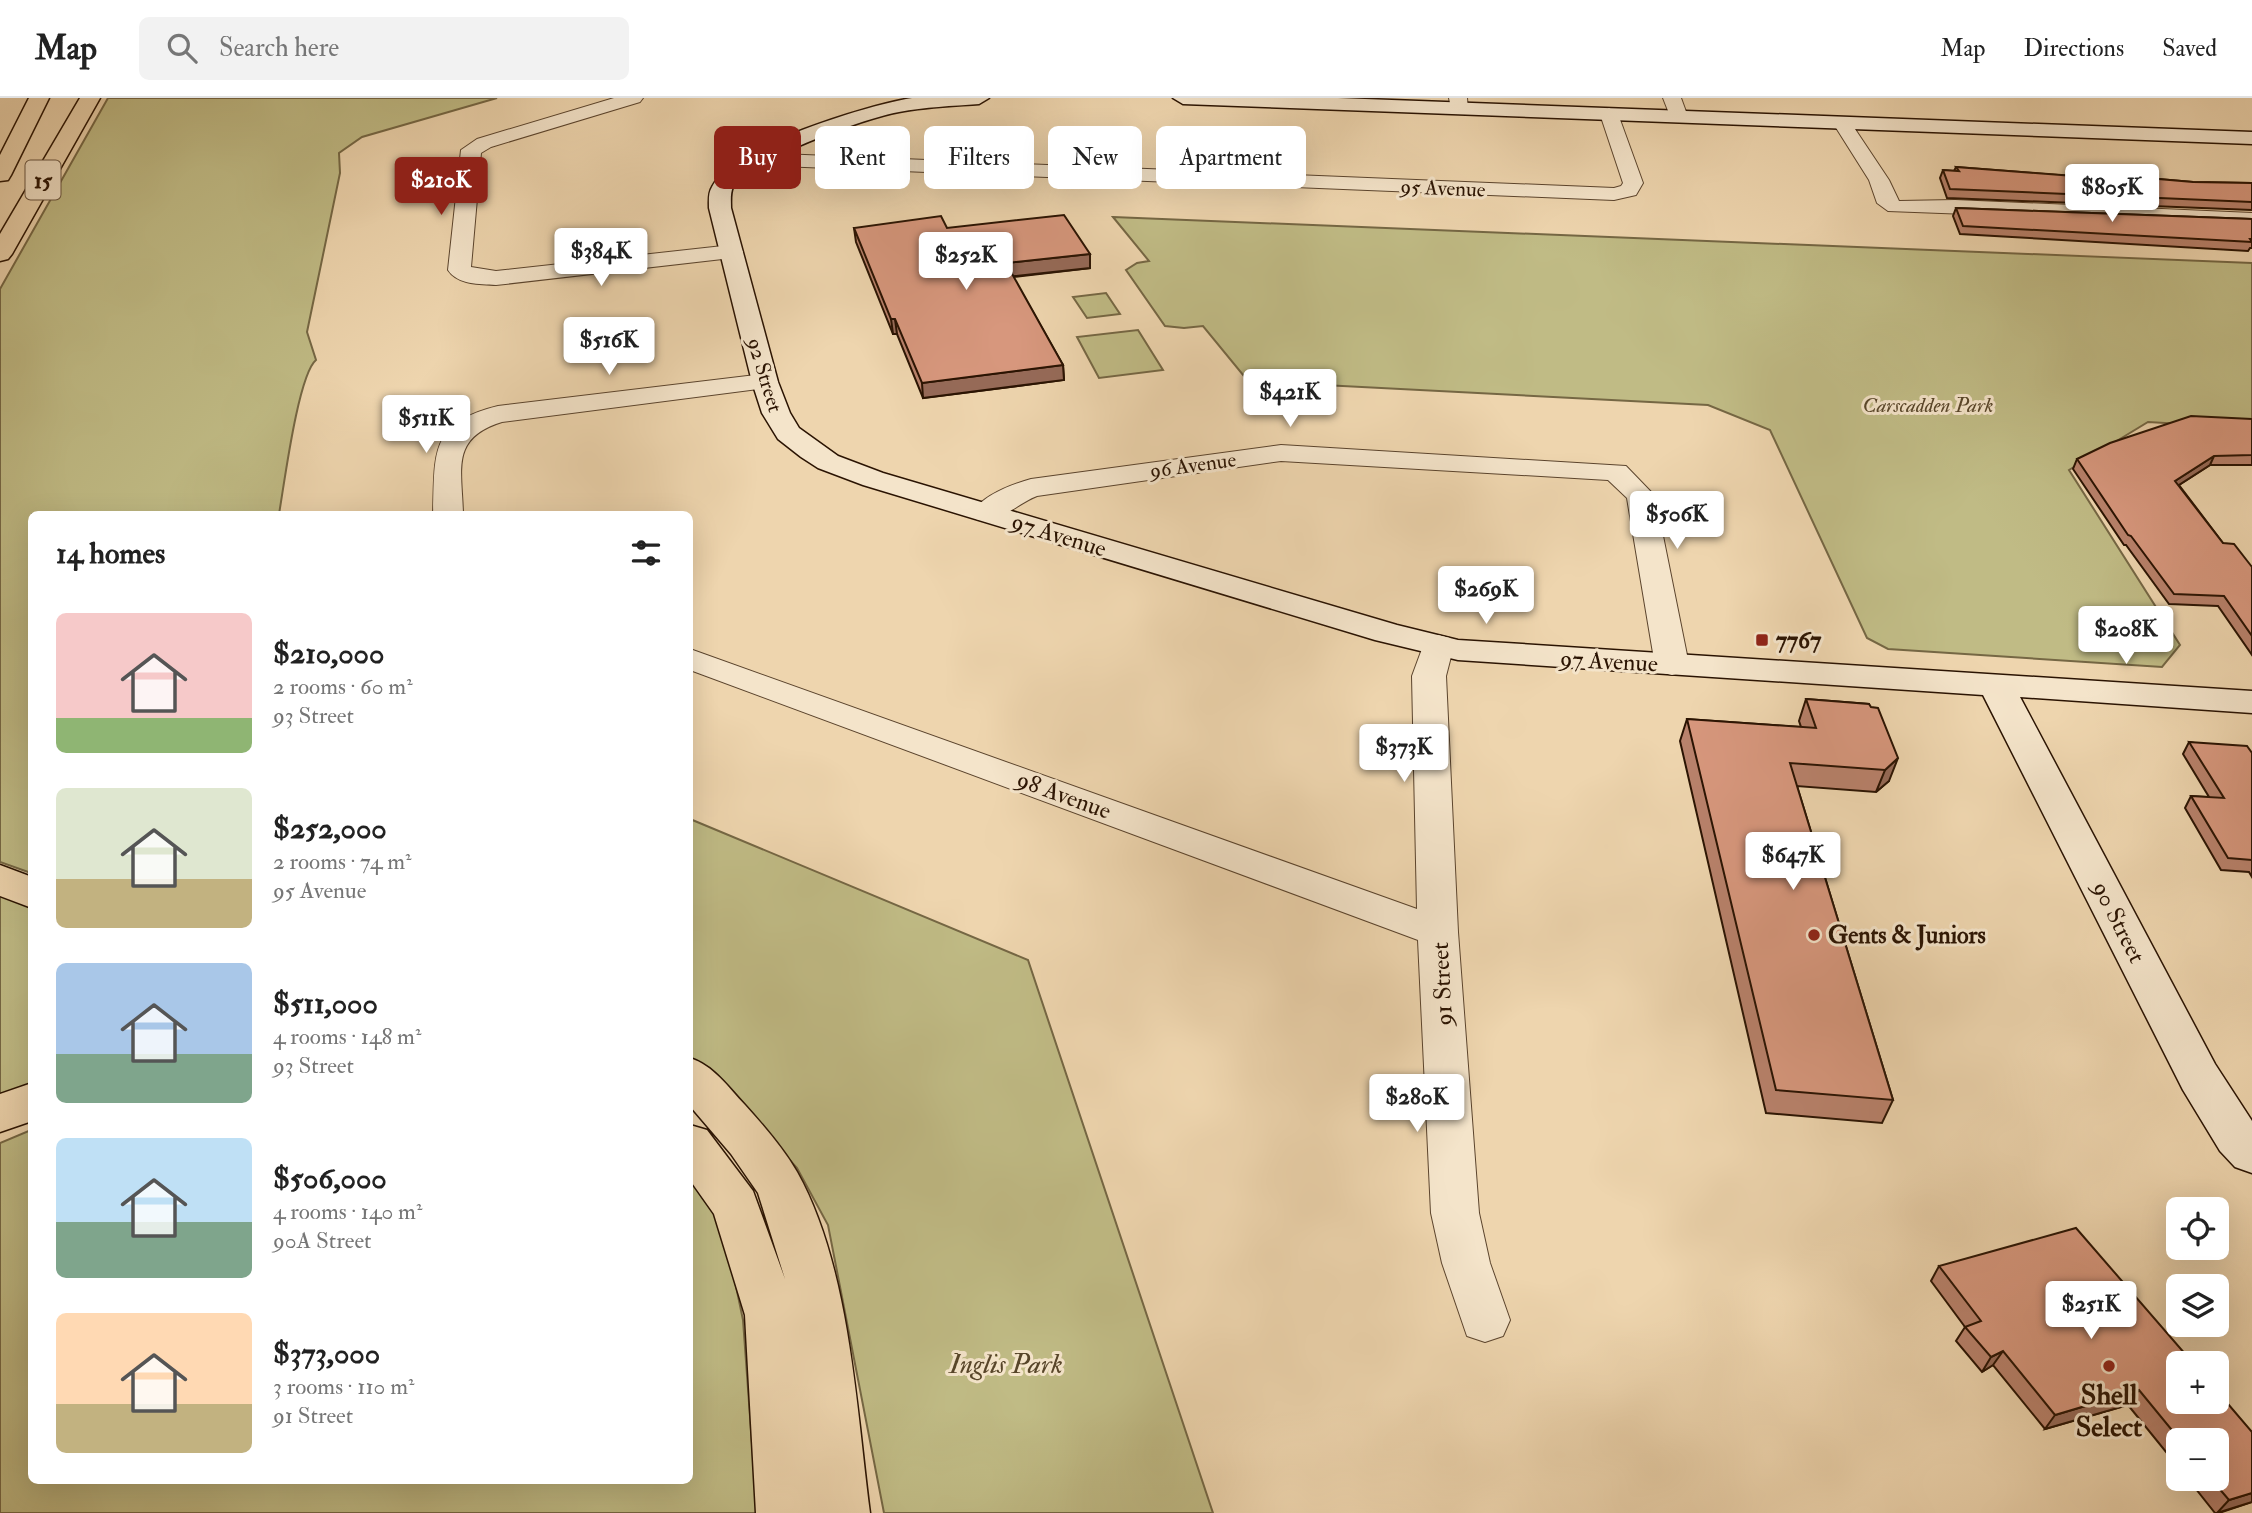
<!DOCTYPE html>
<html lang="en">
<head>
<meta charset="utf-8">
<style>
	:root { --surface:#fff; --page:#f2f2f2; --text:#222; --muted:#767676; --line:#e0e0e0; --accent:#8f2418 }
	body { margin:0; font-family:"IM FELL Double Pica",serif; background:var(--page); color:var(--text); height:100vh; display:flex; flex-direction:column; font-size:26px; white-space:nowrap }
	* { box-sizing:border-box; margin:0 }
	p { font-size:23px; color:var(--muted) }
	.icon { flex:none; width:38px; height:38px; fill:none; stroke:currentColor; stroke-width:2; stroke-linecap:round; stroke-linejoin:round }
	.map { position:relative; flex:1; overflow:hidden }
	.panel { position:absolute; left:28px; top:413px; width:665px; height:973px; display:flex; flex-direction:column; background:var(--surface); border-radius:10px; box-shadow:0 7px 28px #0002 }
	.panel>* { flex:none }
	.guide { position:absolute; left:714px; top:28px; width:665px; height:63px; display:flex; gap:14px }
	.controls { position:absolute; left:2166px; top:1099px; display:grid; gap:14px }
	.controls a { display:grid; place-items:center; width:63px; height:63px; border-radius:10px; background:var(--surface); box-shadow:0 7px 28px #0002; font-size:35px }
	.price { position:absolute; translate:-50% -60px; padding:0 16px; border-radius:7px; background:#fff; color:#222; font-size:23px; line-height:46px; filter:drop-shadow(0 2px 4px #0008) }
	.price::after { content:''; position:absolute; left:50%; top:42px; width:21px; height:16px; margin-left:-10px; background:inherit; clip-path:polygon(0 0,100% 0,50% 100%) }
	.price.active { background:var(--accent); color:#fff }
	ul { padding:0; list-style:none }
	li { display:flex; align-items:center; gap:21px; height:175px; padding:0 28px }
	li span { display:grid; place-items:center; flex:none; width:196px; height:140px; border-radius:10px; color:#555 }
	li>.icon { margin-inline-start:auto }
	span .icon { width:84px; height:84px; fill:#fffc; stroke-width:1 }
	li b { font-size:30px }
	h2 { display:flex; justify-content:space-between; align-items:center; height:84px; padding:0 28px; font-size:30px }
	.chip { padding:0 24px; border-radius:10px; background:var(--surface); box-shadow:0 7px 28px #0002; font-size:24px; line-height:63px }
	.chip.active { background:var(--accent); color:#fff }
	header { display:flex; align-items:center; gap:42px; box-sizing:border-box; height:98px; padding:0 35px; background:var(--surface); border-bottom:2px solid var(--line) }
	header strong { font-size:33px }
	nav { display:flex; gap:38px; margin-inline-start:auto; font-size:24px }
	.search { width:490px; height:63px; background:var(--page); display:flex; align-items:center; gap:18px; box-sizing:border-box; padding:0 24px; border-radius:10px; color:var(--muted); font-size:26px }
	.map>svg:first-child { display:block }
	.green { fill:#c0bb85; stroke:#756744; stroke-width:2 }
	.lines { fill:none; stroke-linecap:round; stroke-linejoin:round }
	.street-casing { stroke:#5b442d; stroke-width:2 }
	.secondary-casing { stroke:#2a1302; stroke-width:3 }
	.primary-casing { stroke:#2a1302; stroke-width:3 }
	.street { fill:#f4e4ca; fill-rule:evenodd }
	.secondary { fill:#f4e4ca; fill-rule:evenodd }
	.primary { fill:#eed5ae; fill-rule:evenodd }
	.wall { fill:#b9826c; stroke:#2a1302; stroke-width:2 }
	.shaded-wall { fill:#966a58; stroke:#2a1302; stroke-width:2 }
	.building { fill:#d7977d; stroke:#2a1302; stroke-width:2 }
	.poi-dot { fill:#8f2418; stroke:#f4e4ca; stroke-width:2.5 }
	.labels { text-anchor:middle; stroke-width:6; stroke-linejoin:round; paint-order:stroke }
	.far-street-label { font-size:21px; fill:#2a1302; stroke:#f4e4ca }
	.far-park-label { font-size:21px; font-style:italic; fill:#574529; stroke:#f4e4ca }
	.shield { fill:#f4e4ca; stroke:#67523e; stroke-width:2 }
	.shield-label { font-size:23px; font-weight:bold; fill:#2a1302 }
	.street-label { font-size:24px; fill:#2a1302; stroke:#f4e4ca }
	.poi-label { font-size:24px; font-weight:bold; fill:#2a1302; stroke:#f4e4ca; text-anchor:start }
	.near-park-label { font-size:28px; font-style:italic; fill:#574529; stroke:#f4e4ca }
	.near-poi-label { font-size:28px; font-weight:bold; fill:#2a1302; stroke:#f4e4ca }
</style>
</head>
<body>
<header>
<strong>Map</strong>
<div class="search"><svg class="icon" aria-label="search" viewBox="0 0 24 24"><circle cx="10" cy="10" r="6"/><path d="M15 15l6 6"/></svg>Search here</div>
<nav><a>Map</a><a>Directions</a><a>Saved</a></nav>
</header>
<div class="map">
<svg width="2252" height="1415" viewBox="0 0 2252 1415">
	<rect width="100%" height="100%" fill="#eed5ae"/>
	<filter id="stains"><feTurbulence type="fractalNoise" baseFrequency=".00286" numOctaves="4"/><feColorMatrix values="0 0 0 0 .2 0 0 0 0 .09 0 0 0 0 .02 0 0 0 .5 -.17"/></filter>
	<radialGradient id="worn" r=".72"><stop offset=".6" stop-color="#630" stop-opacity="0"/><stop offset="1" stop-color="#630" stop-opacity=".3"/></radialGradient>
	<path class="green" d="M108 0H497L362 39 339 55 340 75 307 234 316 262C298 277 284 388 279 416H32L31 775 0 764V191Z
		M1113 119 2252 165V330L2148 324 2069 372 2180 547 2162 569 1888 551 1867 540 1770 332 1708 307 1248 283 1203 228 1184 230 1165 228 1126 172 1137 165 1149 163Z
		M1106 195 1120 216 1087 220 1073 199Z
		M1138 232 1163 272 1099 280 1077 239Z
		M690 721 1028 862 1213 1415H884L828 1127 797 1070 735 1001 690 972Z
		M0 791 32 801 31 993 0 1004Z
		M31 1032 32 1382H690V1071L722 1121 743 1222 757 1415H0V1045Z"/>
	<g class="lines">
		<g class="street-casing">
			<path id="street" d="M614 0H643L640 4 491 49 481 55 471 169 496 173 732 147 740 149 743 154 740 159 496 187C479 186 458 187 448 172L461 52 477 41Z
				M1449 0H1467L1468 11 1466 15H1452Z
				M1663 0H1681L1688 19 1686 23H1672Z
				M1609 10 1618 16 1643 85 1636 97 1614 102 753 67 746 65 743 61 746 57 753 55 1614 90 1621 88 1623 85 1600 16Z
				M1842 19 1851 25 1889 82 1899 103 1955 102 2252 115V127L1888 113 1877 105 1869 82 1833 25Z
				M765 276 774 279 778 284 774 289 502 324C450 340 462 371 463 416H433C435 355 429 325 498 308Z
				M1281 347 1626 368 1655 398 1689 567 1684 574 1672 577 1660 574 1655 567 1627 400 1608 382 1281 363 1037 398C1016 406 999 427 976 421L971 415C984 397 1010 387 1031 381Z
				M1438 537 1450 540 1454 547 1446 578 1458 834 1479 1115 1490 1165 1510 1222 1503 1238 1485 1244 1467 1238 1442 1165 1431 1115 1418 842 690 572V551L1417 811 1412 578 1426 540Z"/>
		</g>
		<g class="secondary-casing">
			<path id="secondary" d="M912 0H989L979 6C952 8 925 9 899 14 865 20 751 61 733 89 730 95 731 104 731 110L778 284 790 315 799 330 838 358 883 375 1397 527 1458 542 2252 593V615L2020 599 2215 966 2252 1023V1075L2235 1069 2220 1053 2183 992 1983 597 1458 562 1375 542 863 387 818 370 801 359 778 341 762 315 752 284 709 110C709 103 708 95 712 89 732 48 868 7 912 0Z
				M1173 0H1338L2252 34V46L1183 6Z"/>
		</g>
		<g class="primary-casing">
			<path id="primary" d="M29 0H49L11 77 8 82 0 83V57Z
				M80 0H100L12 156 8 161 0 163V136Z
				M0 767 32 779V810L0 798Z
				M690 960C714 968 728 989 745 1007 764 1028 783 1050 797 1074 850 1169 856 1308 870 1415H756L745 1217 714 1116 690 1082V1027L707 1032 753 1093 785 1181 758 1095 731 1056 690 1008Z
				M32 985V1023L0 1034V996Z"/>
		</g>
		<use href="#street" class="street"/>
		<use href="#secondary" class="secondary"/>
		<use href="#primary" class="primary"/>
	</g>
	<path class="wall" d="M1956 69 2111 81 2112 77 2193 84 2252 85V112L1947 100 1940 80 1943 72 1954 73Z
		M1956 110 2252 121V150H2250L2248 153 1960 136 1953 118Z
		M854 130H947L1090 156V170L1013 179 1063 267 1064 282 923 300 897 236H893L856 144Z
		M2252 321V367H2210L2179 387 2223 445 2252 469V557L2218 508 2169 506 2126 447H2124L2073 371 2077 361Z
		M1806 601 1869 606 1889 683 1876 694 1797 688 1893 1002 1882 1025 1766 1015 1680 643 1687 621 1801 629 1799 623Z
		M2189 644 2252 655V779L2249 774 2221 772 2185 710 2191 698 2209 699 2183 656Z
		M1939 1168 2252 1334V1404L2219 1415H2215L2188 1381H2217V1342H2179V1370L2128 1307 2045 1331 1993 1267 1982 1274 1956 1243 1965 1229 1931 1183Z"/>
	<path class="shaded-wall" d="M1090 156V170L1006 179V165Z
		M891 221H895L897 236H893Z
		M1063 267 1064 282 923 300 922 285Z
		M2214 358 2210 367 2171 392 2175 383Z
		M1898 660 1889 683 1876 694 1885 672Z
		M2003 1253 1993 1267 1982 1274 1991 1259Z
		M2139 1292 2128 1307 2045 1331 2055 1317Z
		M2252 1395V1404L2217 1415 2229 1402Z"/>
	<path class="building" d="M1956 69 2114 81 2112 77 2193 84 2252 85V104L1950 91 1943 72 1959 73Z
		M1956 110 2252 121V141H2250L2252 144 1963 128Z
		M1064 117 1090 156 1006 165 1063 267 922 285 895 221H891L854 130 941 118 947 130Z
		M2191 318 2252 321V357L2214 358 2175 383 2223 445 2234 446 2252 469V538L2224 498 2174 496 2131 438 2128 437 2077 361 2110 345Z
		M1806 601 1869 606 1871 609 1878 610 1898 660 1885 672 1790 665 1893 1002 1776 992 1687 621 1816 630Z
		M2189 644 2247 648 2252 655V762L2228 760 2191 698 2224 700Z
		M2076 1130 2193 1265H2179V1304H2217V1293L2252 1334V1395L2229 1402 2211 1381H2217V1342H2180L2139 1292 2055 1317 2003 1253 1991 1259 1965 1229 1981 1223 1939 1168Z"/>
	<g class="poi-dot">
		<rect x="1755" y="535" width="14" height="14" rx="3.5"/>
		<circle cx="1814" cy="837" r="7"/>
		<circle cx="2109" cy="1268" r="7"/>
	</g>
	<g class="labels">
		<g class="far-street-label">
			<text transform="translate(1443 90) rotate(2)" y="7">95 Avenue</text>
			<text transform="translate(765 277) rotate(73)" y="7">92 Street</text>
			<text transform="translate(1193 367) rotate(-8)" y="7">96 Avenue</text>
		</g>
		<g class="far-park-label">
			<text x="1928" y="314">Carscadden Park</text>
		</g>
		<rect class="shield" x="25.5" y="62.5" width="35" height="39" rx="5"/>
		<g class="shield-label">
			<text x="43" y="90">15</text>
		</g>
		<g class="street-label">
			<text transform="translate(1059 437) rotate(17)" y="8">97 Avenue</text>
			<text transform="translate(1609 563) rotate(3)" y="8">97 Avenue</text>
			<text transform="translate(1064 697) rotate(20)" y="8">98 Avenue</text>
			<text transform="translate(2119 824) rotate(63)" y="8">90 Street</text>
			<text transform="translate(1442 886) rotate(-93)" y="8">91 Street</text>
		</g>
		<g class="poi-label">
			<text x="1776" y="550">7767</text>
			<text x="1828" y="845">Gents &amp; Juniors</text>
		</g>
		<g class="near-park-label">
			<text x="1006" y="1275">Inglis Park</text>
		</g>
		<g class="near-poi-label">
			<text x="2109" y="1306">Shell<tspan x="2109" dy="32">Select</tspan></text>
		</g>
	</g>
	<rect width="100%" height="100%" filter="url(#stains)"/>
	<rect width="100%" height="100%" fill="url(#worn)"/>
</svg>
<div class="controls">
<a><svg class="icon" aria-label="locate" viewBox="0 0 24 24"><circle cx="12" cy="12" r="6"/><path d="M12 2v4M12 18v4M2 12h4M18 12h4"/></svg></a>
<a><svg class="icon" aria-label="layers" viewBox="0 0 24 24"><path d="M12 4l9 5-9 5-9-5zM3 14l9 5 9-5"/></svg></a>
<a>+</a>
<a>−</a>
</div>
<b class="price active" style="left:441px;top:119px">$210K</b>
<b class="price" style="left:2112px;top:126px">$805K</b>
<b class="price" style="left:601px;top:190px">$384K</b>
<b class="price" style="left:966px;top:194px">$252K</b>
<b class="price" style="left:609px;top:279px">$516K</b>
<b class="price" style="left:1290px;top:331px">$421K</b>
<b class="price" style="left:426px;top:357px">$511K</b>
<b class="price" style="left:1677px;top:453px">$506K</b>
<b class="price" style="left:1486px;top:528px">$269K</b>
<b class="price" style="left:2126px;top:568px">$208K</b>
<b class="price" style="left:1404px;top:686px">$373K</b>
<b class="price" style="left:1793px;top:794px">$647K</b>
<b class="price" style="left:1417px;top:1036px">$280K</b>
<b class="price" style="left:2091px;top:1243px">$251K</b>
<div class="guide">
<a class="chip active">Buy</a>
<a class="chip">Rent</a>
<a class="chip">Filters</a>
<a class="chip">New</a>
<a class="chip">Apartment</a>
</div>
<section class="panel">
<h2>14 homes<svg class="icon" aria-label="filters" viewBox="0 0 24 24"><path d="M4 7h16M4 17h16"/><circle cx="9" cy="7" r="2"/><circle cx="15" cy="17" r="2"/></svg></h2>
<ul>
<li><span style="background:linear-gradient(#f6c9c9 75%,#8fb573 0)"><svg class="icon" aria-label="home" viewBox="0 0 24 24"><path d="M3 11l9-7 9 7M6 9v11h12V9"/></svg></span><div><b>$210,000</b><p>2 rooms · 60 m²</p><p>93 Street</p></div></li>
<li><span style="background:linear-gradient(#dfe7d0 65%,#c2b280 0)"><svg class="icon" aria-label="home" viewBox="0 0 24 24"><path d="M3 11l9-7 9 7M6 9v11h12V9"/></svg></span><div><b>$252,000</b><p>2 rooms · 74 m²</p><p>95 Avenue</p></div></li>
<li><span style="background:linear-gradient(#a9c7e8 65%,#7fa58c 0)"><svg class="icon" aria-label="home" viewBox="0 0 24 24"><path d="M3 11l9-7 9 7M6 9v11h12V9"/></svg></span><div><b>$511,000</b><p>4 rooms · 148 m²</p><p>93 Street</p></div></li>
<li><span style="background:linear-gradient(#bfe0f5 60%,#7fa58c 0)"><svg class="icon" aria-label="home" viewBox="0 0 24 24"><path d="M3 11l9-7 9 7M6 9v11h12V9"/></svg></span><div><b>$506,000</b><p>4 rooms · 140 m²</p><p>90A Street</p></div></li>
<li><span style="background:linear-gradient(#ffd9b3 65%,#c2b280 0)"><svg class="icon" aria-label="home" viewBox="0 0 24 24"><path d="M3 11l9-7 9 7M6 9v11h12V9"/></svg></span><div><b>$373,000</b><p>3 rooms · 110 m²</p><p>91 Street</p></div></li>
</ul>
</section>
</div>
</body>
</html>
